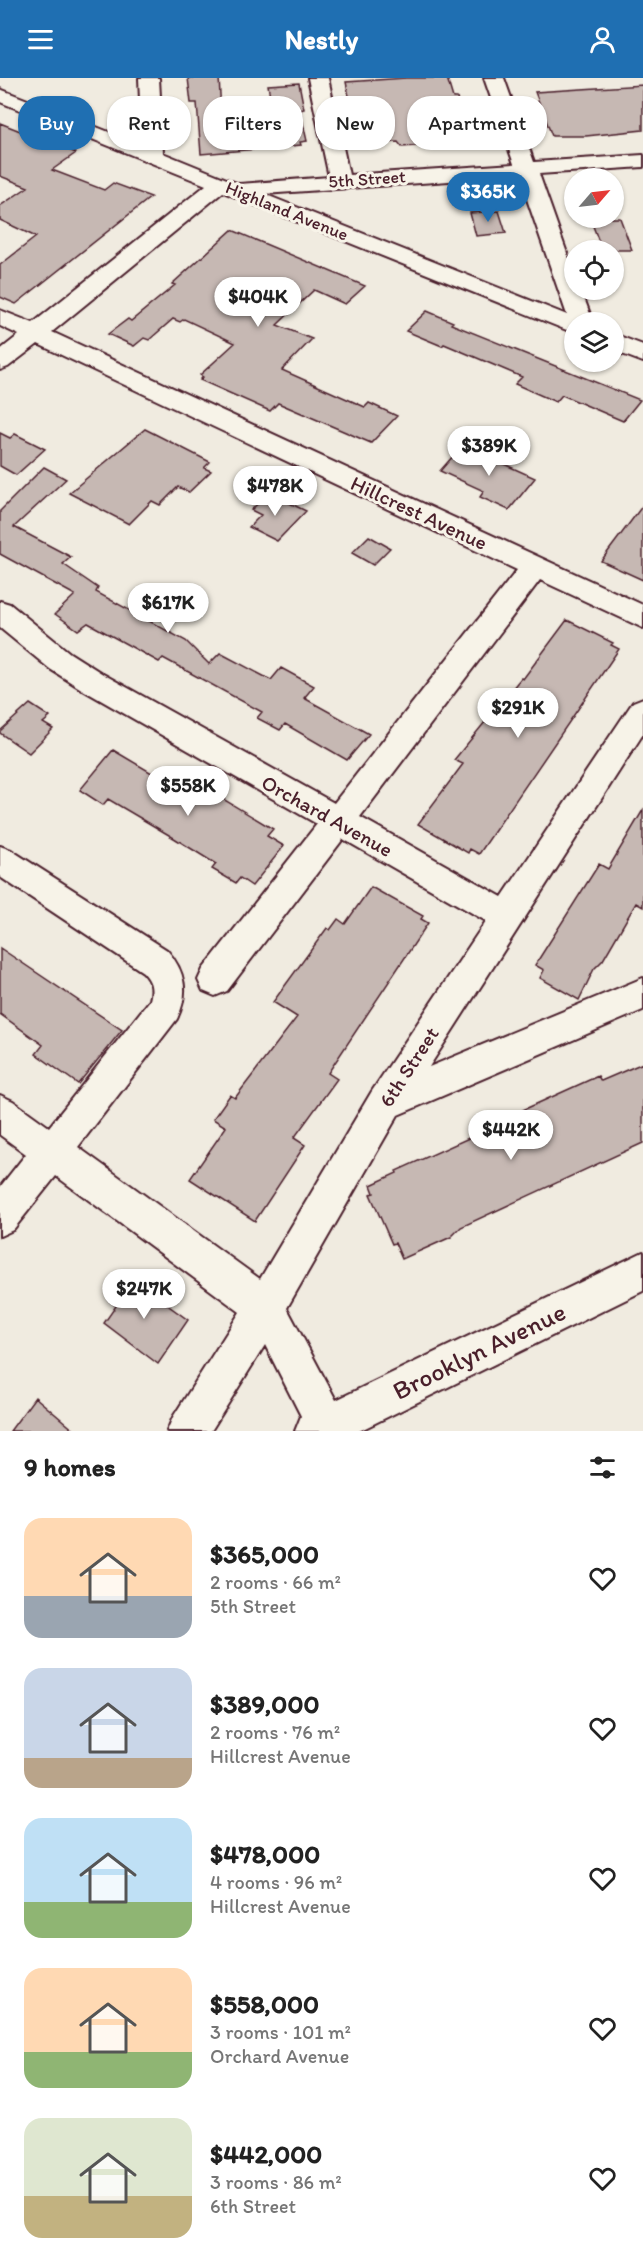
<!DOCTYPE html>
<html lang="en">
<head>
<meta charset="utf-8">
<style>
	:root { --surface:#fff; --page:#f6f6f6; --text:#222; --muted:#767676; --accent:#1f6fb2 }
	body { margin:0; font-family:Itim,sans-serif; background:var(--page); color:var(--text); height:100vh; display:flex; flex-direction:column; font-size:22px; white-space:nowrap }
	* { box-sizing:border-box; margin:0 }
	p { font-size:20px; color:var(--muted) }
	.icon { flex:none; width:33px; height:33px; fill:none; stroke:currentColor; stroke-width:2; stroke-linecap:round; stroke-linejoin:round }
	.map { position:relative; height:1353px; overflow:hidden }
	.side { display:flex; flex-direction:column; background:var(--surface); flex:1 }
	.side>* { flex:none }
	.top-card { position:absolute; left:18px; top:18px; width:608px; height:54px; display:flex; gap:12px }
	.needle { width:39px; rotate:62deg }
	.controls { position:absolute; left:564px; top:90px; display:grid; gap:12px }
	.controls a { display:grid; place-items:center; width:60px; height:60px; border-radius:50%; background:var(--surface); box-shadow:0 2px 4px #0004; font-size:30px }
	.price { position:absolute; translate:-50% -51px; padding:0 14px; border-radius:21px; background:#fff; color:#222; font-size:20px; line-height:39px; filter:drop-shadow(0 2px 3px #0008) }
	.price::after { content:''; position:absolute; left:50%; top:36px; width:18px; height:14px; margin-left:-9px; background:inherit; clip-path:polygon(0 0,100% 0,50% 100%) }
	.price.active { background:var(--accent); color:#fff }
	ul { padding:0; list-style:none }
	li { display:flex; align-items:center; gap:18px; height:150px; padding:0 24px }
	li span { display:grid; place-items:center; flex:none; width:168px; height:120px; border-radius:18px; color:#555 }
	li>.icon { margin-inline-start:auto }
	span .icon { width:72px; height:72px; fill:#fffc; stroke-width:1 }
	li b { font-size:26px }
	h2 { display:flex; justify-content:space-between; align-items:center; height:72px; padding:0 24px; font-size:26px }
	.pill { padding:0 21px; border-radius:24px; background:var(--surface); box-shadow:0 2px 4px #0004; font-size:21px; line-height:54px }
	.pill.active { background:var(--accent); color:#fff }
	header { display:flex; justify-content:space-between; align-items:center; height:78px; padding:0 24px; background:var(--accent); color:#fff; font-size:27px; font-weight:700 }
	.map>svg:first-child { display:block }
	.building { fill:#c6b8b3; stroke:#4a1f2b; stroke-width:1.5 }
	.lines { fill:none; stroke-linecap:round; stroke-linejoin:round }
	.minor-casing { stroke:#4a1f2b; stroke-width:4 }
	.minor { fill:#f7f3e8; fill-rule:evenodd }
	.labels { text-anchor:middle; stroke-width:6; stroke-linejoin:round; paint-order:stroke }
	.far-street-label { font-size:18px; fill:#4a1f2b; stroke:#f7f3e8 }
	.street-label { font-size:21px; fill:#4a1f2b; stroke:#f7f3e8 }
	.near-street-label { font-size:26px; fill:#4a1f2b; stroke:#f7f3e8 }
</style>
</head>
<body>
<header><svg class="icon" aria-label="menu" viewBox="0 0 24 24"><path d="M4 6h16M4 12h16M4 18h16"/></svg>Nestly<svg class="icon" aria-label="person" viewBox="0 0 24 24"><circle cx="12" cy="8" r="4"/><path d="M4 21q1-7 8-7t8 7"/></svg></header>
<div class="map">
<svg width="643" height="1353" viewBox="0 0 643 1353">
	<rect width="100%" height="100%" fill="#f0ebe0"/>
	<filter id="ink" filterUnits="userSpaceOnUse"><feTurbulence type="fractalNoise" baseFrequency=".0167" numOctaves="2"/><feDisplacementMap in="SourceGraphic" scale="12" xChannelSelector="R" yChannelSelector="G"/><feConvolveMatrix kernelMatrix="1 2 1 2 8 2 1 2 1" color-interpolation-filters="sRGB"/></filter>
	<g filter="url(#ink)">
		<path class="building" d="M188 0H219L221 33 272 30 268 7 299 5 304 31 300 32 307 63 300 64 301 67 201 76 197 25H191Z
			M406 0H447L453 20H457L461 38H465L474 64 402 69 398 64 359 66 346 4Z
			M643 7V52L586 58H552L535 14Z
			M0 45 76 75 52 92 104 112 113 105 151 119 16 226 0 219V187L36 159 0 142V128L28 109 0 98Z
			M499 133 506 155 476 158 470 135Z
			M590 140H620L632 172H602Z
			M232 152 365 208 345 226 314 212 277 247 312 261 282 292 365 329 369 325 397 338 371 365 278 325 270 333 200 302 203 299 200 297 235 265 184 241 180 244 173 241 149 262 144 260 134 268 108 256 128 241 131 243 175 207 172 206Z
			M427 233 453 244 451 246 640 322 623 343 562 317 556 324 515 306 522 299 444 266 442 268 406 253Z
			M145 351 210 384 204 390 211 393 189 414 178 409 160 427 152 423 129 446 69 415Z
			M0 355 10 360 15 356 45 371 16 397 0 388Z
			M462 368 506 387 535 400 509 432 480 419 484 413 440 393Z
			M44 389 66 401 14 449 71 479 63 486 98 510 96 514 186 563 209 586 220 575 271 602 281 590 314 608 304 620 369 656 347 682 285 646 280 652 257 640 262 634 163 580 159 584 88 545 78 552 55 536 75 517 0 476V433Z
			M269 415 306 433 277 463 249 449 261 437 251 432Z
			M643 427V502L601 483Z
			M369 458 390 470 373 487 352 475Z
			M567 542 613 565 611 567 619 571 479 776 470 771 468 775 418 746 463 686 454 682 521 600 523 601Z
			M30 626 50 639 43 645 53 651 29 675 0 655V653Z
			M113 672 172 707 183 697 273 751 267 758 284 768 252 808 240 800 236 805 212 791 216 786 174 760 108 721 103 727 80 712Z
			M643 732V829L636 825 603 882 594 891 579 922 540 900 544 892 535 887 599 786 608 791Z
			M371 809 423 838 421 841 428 845 328 995 337 1001 294 1060 305 1067 255 1143 190 1101 226 1049 213 1041 230 1017 235 1020 297 939 273 924 327 850 330 852 338 841 345 846Z
			M0 870 122 952 78 1006 36 976 43 967 0 936Z
			M643 985V1065L461 1149 451 1159 402 1181 395 1165 392 1166 370 1116 374 1115 371 1107 397 1095 396 1093 524 1035 523 1032 598 998 601 1003Z
			M126 1197 188 1242 158 1286 104 1245 116 1228 109 1222Z
			M35 1319 75 1353H10Z"/>
		<g class="lines">
			<g class="minor-casing">
				<path id="minor" d="M139 0H159L163 75 239 106 329 99 308 0H328L349 97 514 86 484 0H504L534 84 643 77V89L539 96 574 195V212H581L593 244H574V255L223 114 52 254 643 527V550L540 502 360 739 502 819 633 624 643 620V656L429 989 643 900V932L398 1037 287 1230 336 1322 643 1174V1213L359 1353H295L301 1338 265 1267 211 1353H167L173 1339 240 1234 56 1098 13 1152 0 1158V1109L26 1076 0 1057V1017L13 1023 49 1049 150 922C153 910 152 904 143 894L0 799V768L11 772 167 872C186 894 189 915 177 941L78 1069 260 1201 372 1013 486 843 343 761 227 913 215 918 203 913 198 902 203 891 317 746 83 612 50 591 0 550V523L10 526 70 575 103 596 334 725 517 492 38 266 8 289 0 292V272L19 257 0 248V232L33 245 206 107 0 24V11L142 67ZM519 98 567 237 264 116Z
					M614 256 643 267V284L614 273Z"/>
			</g>
			<use href="#minor" class="minor"/>
		</g>
	</g>
	<g class="labels">
		<g class="far-street-label">
			<text transform="translate(367 101) rotate(-4)" y="6">5th Street</text>
			<text transform="translate(287 133) rotate(22)" y="6">Highland Avenue</text>
		</g>
		<g class="street-label">
			<text transform="translate(419 435) rotate(25)" y="7">Hillcrest Avenue</text>
			<text transform="translate(327 738) rotate(29)" y="7">Orchard Avenue</text>
			<text transform="translate(409 989) rotate(-57)" y="7">6th Street</text>
		</g>
		<g class="near-street-label">
			<text transform="translate(479 1273) rotate(-26)" y="9">Brooklyn Avenue</text>
		</g>
	</g>
</svg>
<div class="controls">
<a><svg class="needle" viewBox="-14 -14 28 28"><path d="M0-13l5 13h-10z" fill="#e53935"/><path d="M0 13l5-13h-10z" fill="#767676"/></svg></a>
<a><svg class="icon" aria-label="locate" viewBox="0 0 24 24"><circle cx="12" cy="12" r="6"/><path d="M12 2v4M12 18v4M2 12h4M18 12h4"/></svg></a>
<a><svg class="icon" aria-label="layers" viewBox="0 0 24 24"><path d="M12 4l9 5-9 5-9-5zM3 14l9 5 9-5"/></svg></a>
</div>
<b class="price active" style="left:488px;top:145px">$365K</b>
<b class="price" style="left:258px;top:250px">$404K</b>
<b class="price" style="left:489px;top:399px">$389K</b>
<b class="price" style="left:275px;top:439px">$478K</b>
<b class="price" style="left:168px;top:556px">$617K</b>
<b class="price" style="left:518px;top:661px">$291K</b>
<b class="price" style="left:188px;top:739px">$558K</b>
<b class="price" style="left:511px;top:1083px">$442K</b>
<b class="price" style="left:144px;top:1242px">$247K</b>
<div class="top-card">
<a class="pill active">Buy</a>
<a class="pill">Rent</a>
<a class="pill">Filters</a>
<a class="pill">New</a>
<a class="pill">Apartment</a>
</div>
</div>
<section class="side">
<h2>9 homes<svg class="icon" aria-label="filters" viewBox="0 0 24 24"><path d="M4 7h16M4 17h16"/><circle cx="9" cy="7" r="2"/><circle cx="15" cy="17" r="2"/></svg></h2>
<ul>
<li><span style="background:linear-gradient(#ffd9b3 65%,#9aa5b1 0)"><svg class="icon" aria-label="home" viewBox="0 0 24 24"><path d="M3 11l9-7 9 7M6 9v11h12V9"/></svg></span><div><b>$365,000</b><p>2 rooms · 66 m²</p><p>5th Street</p></div><svg class="icon" aria-label="heart" viewBox="0 0 24 24"><path d="M12 20l-8-8c-3-5 5-10 8-4 3-6 11-1 8 4z"/></svg></li>
<li><span style="background:linear-gradient(#c9d6e8 75%,#b9a48a 0)"><svg class="icon" aria-label="home" viewBox="0 0 24 24"><path d="M3 11l9-7 9 7M6 9v11h12V9"/></svg></span><div><b>$389,000</b><p>2 rooms · 76 m²</p><p>Hillcrest Avenue</p></div><svg class="icon" aria-label="heart" viewBox="0 0 24 24"><path d="M12 20l-8-8c-3-5 5-10 8-4 3-6 11-1 8 4z"/></svg></li>
<li><span style="background:linear-gradient(#bfe0f5 70%,#8fb573 0)"><svg class="icon" aria-label="home" viewBox="0 0 24 24"><path d="M3 11l9-7 9 7M6 9v11h12V9"/></svg></span><div><b>$478,000</b><p>4 rooms · 96 m²</p><p>Hillcrest Avenue</p></div><svg class="icon" aria-label="heart" viewBox="0 0 24 24"><path d="M12 20l-8-8c-3-5 5-10 8-4 3-6 11-1 8 4z"/></svg></li>
<li><span style="background:linear-gradient(#ffd9b3 70%,#8fb573 0)"><svg class="icon" aria-label="home" viewBox="0 0 24 24"><path d="M3 11l9-7 9 7M6 9v11h12V9"/></svg></span><div><b>$558,000</b><p>3 rooms · 101 m²</p><p>Orchard Avenue</p></div><svg class="icon" aria-label="heart" viewBox="0 0 24 24"><path d="M12 20l-8-8c-3-5 5-10 8-4 3-6 11-1 8 4z"/></svg></li>
<li><span style="background:linear-gradient(#dfe7d0 65%,#c2b280 0)"><svg class="icon" aria-label="home" viewBox="0 0 24 24"><path d="M3 11l9-7 9 7M6 9v11h12V9"/></svg></span><div><b>$442,000</b><p>3 rooms · 86 m²</p><p>6th Street</p></div><svg class="icon" aria-label="heart" viewBox="0 0 24 24"><path d="M12 20l-8-8c-3-5 5-10 8-4 3-6 11-1 8 4z"/></svg></li>
</ul>
</section>
</body>
</html>
